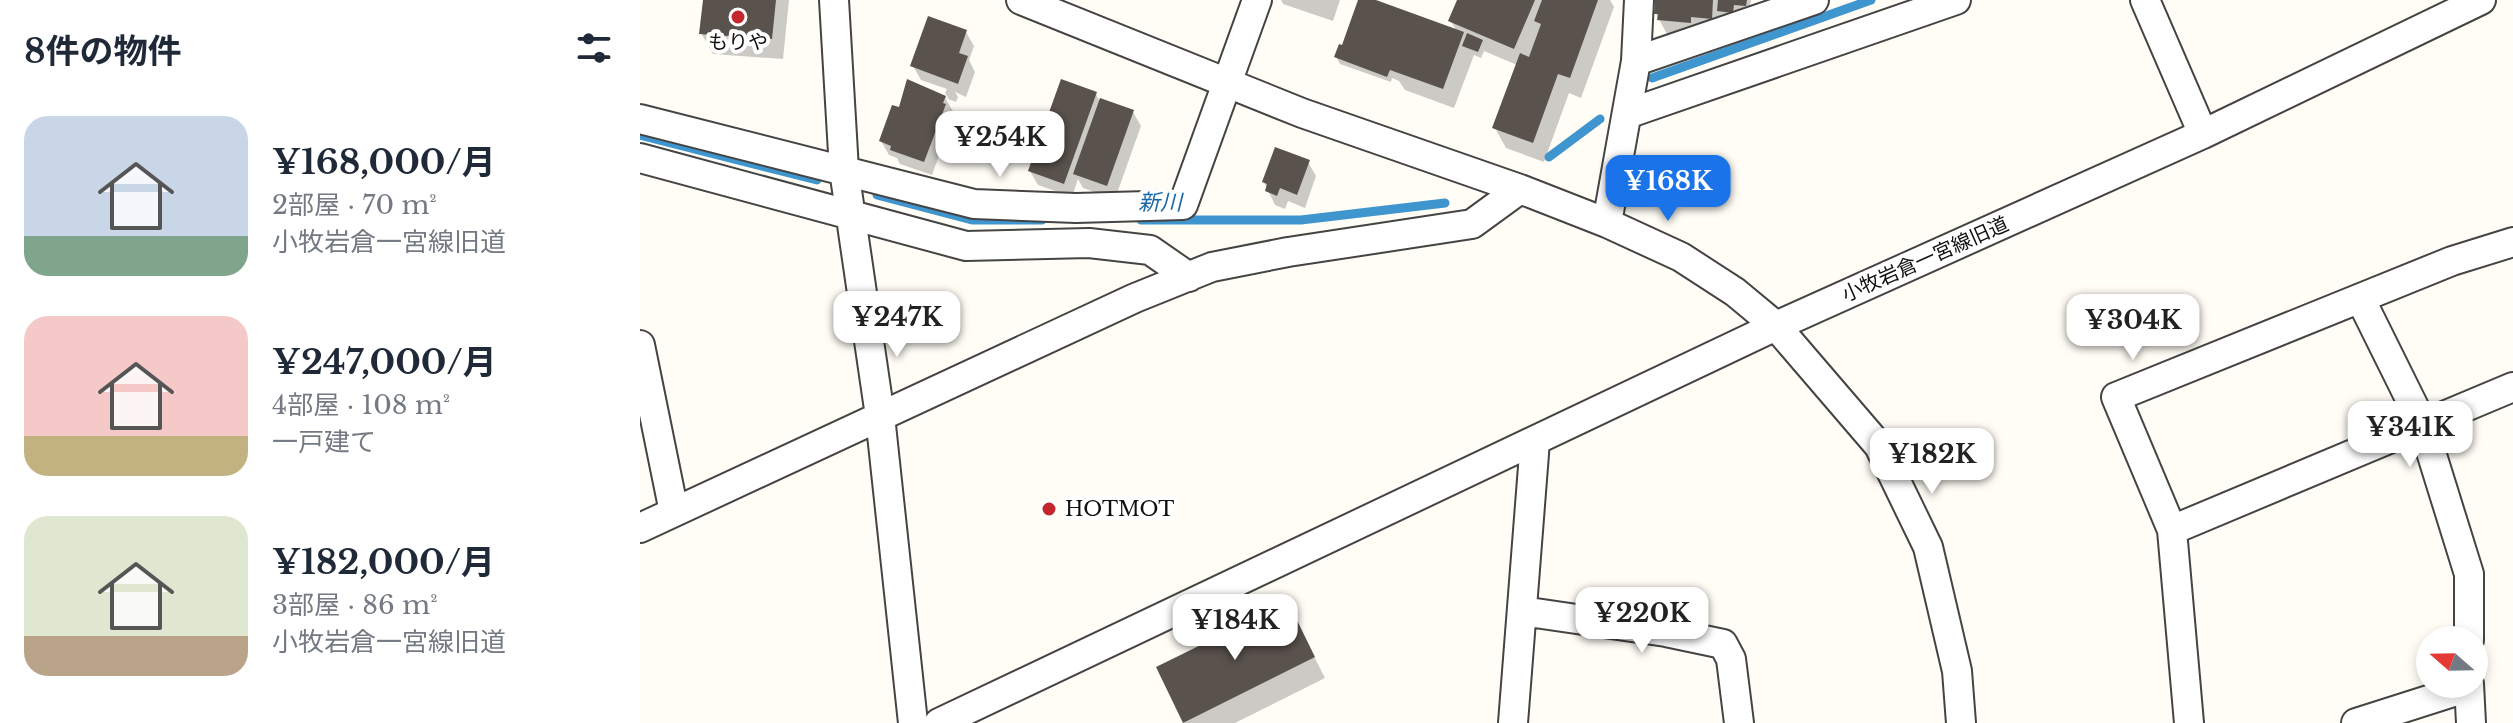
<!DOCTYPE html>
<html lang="ja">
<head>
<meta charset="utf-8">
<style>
	:root { --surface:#fff; --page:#f2f2f3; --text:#1f2937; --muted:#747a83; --accent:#1a73e8 }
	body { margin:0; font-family:"Libre Baskerville","Noto Sans JP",serif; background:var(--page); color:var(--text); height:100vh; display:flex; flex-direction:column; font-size:30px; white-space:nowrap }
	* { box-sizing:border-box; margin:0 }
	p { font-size:26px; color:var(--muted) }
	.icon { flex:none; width:44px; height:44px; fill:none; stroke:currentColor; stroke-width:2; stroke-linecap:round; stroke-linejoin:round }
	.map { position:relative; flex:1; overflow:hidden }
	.side { display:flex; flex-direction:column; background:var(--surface); width:640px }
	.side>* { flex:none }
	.needle { width:52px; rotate:290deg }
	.tools { position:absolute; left:1776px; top:626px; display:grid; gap:16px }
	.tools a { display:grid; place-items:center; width:72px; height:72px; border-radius:50%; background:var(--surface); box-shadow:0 4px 12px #0003; font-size:40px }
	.price { position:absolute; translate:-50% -68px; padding:0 18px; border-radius:16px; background:#fff; color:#222; font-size:26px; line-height:52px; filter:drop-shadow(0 2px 4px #0008) }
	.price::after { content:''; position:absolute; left:50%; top:48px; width:24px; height:18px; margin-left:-12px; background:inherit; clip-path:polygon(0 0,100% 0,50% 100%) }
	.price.current { background:var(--accent); color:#fff }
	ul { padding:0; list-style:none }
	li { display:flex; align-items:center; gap:24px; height:200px; padding:0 24px }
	li span { display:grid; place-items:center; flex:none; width:224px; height:160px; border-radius:24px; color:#555 }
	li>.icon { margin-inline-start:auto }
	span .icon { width:96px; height:96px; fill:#fffc; stroke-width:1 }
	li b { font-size:34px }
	h2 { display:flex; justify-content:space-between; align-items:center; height:96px; padding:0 24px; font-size:34px }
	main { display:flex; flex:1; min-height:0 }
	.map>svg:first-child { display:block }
	.shadow { fill:#0003 }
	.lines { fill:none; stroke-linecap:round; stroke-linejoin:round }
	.stream { stroke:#3f96cf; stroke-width:9 }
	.building { fill:#5a524d }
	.minor-casing { stroke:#444; stroke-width:32 }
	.minor { stroke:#fff; stroke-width:28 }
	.poi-dot { fill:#c4262e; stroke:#fff; stroke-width:3 }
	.labels { text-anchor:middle; stroke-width:8; stroke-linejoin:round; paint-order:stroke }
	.poi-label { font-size:20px; fill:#111; stroke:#fff }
	.street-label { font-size:20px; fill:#111; stroke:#fff }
	.water-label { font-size:22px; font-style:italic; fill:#1768a6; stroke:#fff }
</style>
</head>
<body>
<main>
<section class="side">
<h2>8件の物件<svg class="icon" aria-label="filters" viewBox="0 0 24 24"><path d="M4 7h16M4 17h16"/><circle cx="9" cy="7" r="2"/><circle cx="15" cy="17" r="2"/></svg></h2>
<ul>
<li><span style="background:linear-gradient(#c9d6e8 75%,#7fa58c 0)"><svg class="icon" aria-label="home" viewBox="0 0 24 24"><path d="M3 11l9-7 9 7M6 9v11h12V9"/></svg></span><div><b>¥168,000/月</b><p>2部屋 · 70 m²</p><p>小牧岩倉一宮線旧道</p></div></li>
<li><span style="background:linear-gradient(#f6c9c9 75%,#c2b280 0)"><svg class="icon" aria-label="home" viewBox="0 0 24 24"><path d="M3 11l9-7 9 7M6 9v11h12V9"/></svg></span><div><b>¥247,000/月</b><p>4部屋 · 108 m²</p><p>一戸建て</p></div></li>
<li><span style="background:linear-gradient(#dfe7d0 75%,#b9a48a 0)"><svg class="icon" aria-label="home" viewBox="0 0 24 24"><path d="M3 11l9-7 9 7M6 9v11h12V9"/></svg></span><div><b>¥182,000/月</b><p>3部屋 · 86 m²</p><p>小牧岩倉一宮線旧道</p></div></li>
</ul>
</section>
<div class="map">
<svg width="1873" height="723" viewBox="0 0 1873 723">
	<rect width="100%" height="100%" fill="#fffdf5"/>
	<path class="shadow" d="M65 0H149L143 59 73 54 61 33Z
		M641 0H700L693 21 643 4Z
		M720 0H730L817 32 811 21 819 0H970L974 7 941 98 929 93 904 162 866 148 855 128 877 65 844 51 841 58 834 55 814 108 765 90 759 81 752 78 751 82 700 64 696 57 707 49Z
		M1017 0H1111L1109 12 1097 11 1096 19 1080 17 1079 32 1058 36 1027 34 1016 14Z
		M326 32 334 46 329 60 335 72 326 97 315 92 318 97 316 102 305 98 313 111 312 120 292 175 260 164 257 158 249 155 241 141 260 110 268 82 309 99 305 93 307 89 281 80 273 66Z
		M456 94 459 100 493 112 501 126 475 199 443 188 438 179 432 197 398 185 390 171Z
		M668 162 676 176 665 208 648 201 645 209 635 205 624 182Z
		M658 625 685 678 595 723H545L518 668Z"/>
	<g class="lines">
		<path class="stream" d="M1012 78 1231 0
			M0 135 177 180
			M909 157 960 119
			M237 195 332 220H402
			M501 220H661L805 203"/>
	</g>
	<path class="building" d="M63 0H136L132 39 59 34Z
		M718 0H736L824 32 803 89 750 70 747 77 694 57 699 44 702 45Z
		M817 0H895L874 49 808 21Z
		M902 0H958L930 78 918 74 893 143 852 128 880 53 889 57 901 24 894 21Z
		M1015 0H1073L1072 19 1051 17V23L1017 20 1018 14H1014Z
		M1078 0H1107L1106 6 1094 5 1093 13 1077 11Z
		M288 16 327 30 319 53 328 56 318 84 270 66Z
		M827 33 843 40 838 52 822 46Z
		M267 79 306 96 303 103 306 104 284 162 250 150 251 146 239 141 252 105 259 107Z
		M421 79 457 92 424 184 388 171Z
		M460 98 494 110 467 186 433 174Z
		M635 147 670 160 657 195 640 188 637 196 625 191 627 184 622 182Z
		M648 602 675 657 543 723 516 667Z"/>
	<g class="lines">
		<g class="minor-casing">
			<path id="minor" d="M194 0 204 170 240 416 273 723
				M381 0 662 113 880 189 967 223 1041 257 1095 292 1136 326 1239 446 1288 547 1317 671 1321 723
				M1505 0 1563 134
				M996 61 1174 0
				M987 114 1316 0
				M0 119 334 204 436 208 543 205 617 0
				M0 158 326 246 449 243 510 250 549 277
				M967 223 996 61 999 0
				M1720 298 1782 423 1829 574V640
				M0 345 34 512
				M0 528 495 298 572 267 648 252 832 224 880 189
				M1532 530 1873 387
				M882 611 1026 632 1083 644 1091 659 1099 723
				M1829 684 1831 723
				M299 723 1136 326 1563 134 1841 0
				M873 723 895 441
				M1549 723 1532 530 1476 397 1812 261 1873 242
				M1716 723 1829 687"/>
		</g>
		<use href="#minor" class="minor"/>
	</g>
	<g class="poi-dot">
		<circle cx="98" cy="17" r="8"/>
		<circle cx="409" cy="509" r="8"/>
	</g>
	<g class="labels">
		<g class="poi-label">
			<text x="98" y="49">もりや</text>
			<text x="425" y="516" text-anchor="start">HOTMOT</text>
		</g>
		<g class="street-label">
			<text transform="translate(1285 259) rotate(-24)" y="7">小牧岩倉一宮線旧道</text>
		</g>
		<g class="water-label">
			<text x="520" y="210">新川</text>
		</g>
	</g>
</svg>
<div class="tools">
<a><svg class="needle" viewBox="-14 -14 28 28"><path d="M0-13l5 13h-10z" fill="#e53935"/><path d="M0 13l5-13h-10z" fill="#747a83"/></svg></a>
</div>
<b class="price" style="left:360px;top:179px">¥254K</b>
<b class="price current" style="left:1028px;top:223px">¥168K</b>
<b class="price" style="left:257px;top:359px">¥247K</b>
<b class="price" style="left:1493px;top:362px">¥304K</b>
<b class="price" style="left:1770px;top:469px">¥341K</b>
<b class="price" style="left:1292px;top:496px">¥182K</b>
<b class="price" style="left:1002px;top:655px">¥220K</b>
<b class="price" style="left:595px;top:662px">¥184K</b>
</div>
</main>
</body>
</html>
